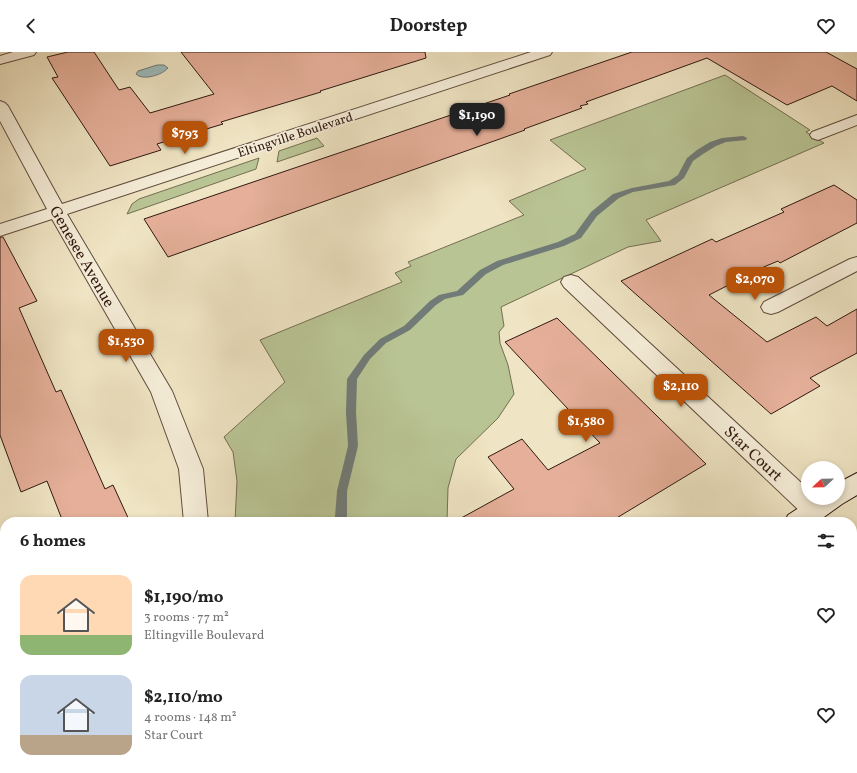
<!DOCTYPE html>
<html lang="en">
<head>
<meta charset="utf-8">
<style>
	:root { --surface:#fff; --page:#f2f2f2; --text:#222; --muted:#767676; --accent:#b45309 }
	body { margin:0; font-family:Vollkorn,serif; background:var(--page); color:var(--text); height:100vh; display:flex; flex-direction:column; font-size:15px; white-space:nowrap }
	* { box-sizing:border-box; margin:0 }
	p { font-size:13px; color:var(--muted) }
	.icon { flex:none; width:22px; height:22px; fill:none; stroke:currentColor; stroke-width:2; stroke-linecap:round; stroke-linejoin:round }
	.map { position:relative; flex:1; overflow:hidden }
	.drawer { position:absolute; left:0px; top:465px; width:857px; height:256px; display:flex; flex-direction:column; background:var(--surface); border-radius:16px 16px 0 0; box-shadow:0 2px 6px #0003 }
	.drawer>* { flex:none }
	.needle { width:26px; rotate:248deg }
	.controls { position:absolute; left:801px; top:409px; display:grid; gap:8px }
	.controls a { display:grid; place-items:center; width:44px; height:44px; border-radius:50%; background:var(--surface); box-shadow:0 2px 6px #0003; font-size:20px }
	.price { position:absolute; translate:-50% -34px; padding:0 9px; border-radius:8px; background:var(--accent); color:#fff; font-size:13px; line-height:26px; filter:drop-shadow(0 1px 2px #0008) }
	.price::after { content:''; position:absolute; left:50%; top:24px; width:12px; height:9px; margin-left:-6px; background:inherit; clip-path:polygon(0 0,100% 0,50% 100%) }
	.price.current { background:#222; color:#fff }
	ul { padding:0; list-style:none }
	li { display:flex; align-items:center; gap:12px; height:100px; padding:0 20px }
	li span { display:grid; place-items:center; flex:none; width:112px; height:80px; border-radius:12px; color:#555 }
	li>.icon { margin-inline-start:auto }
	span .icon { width:48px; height:48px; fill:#fffc; stroke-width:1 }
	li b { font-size:17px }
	h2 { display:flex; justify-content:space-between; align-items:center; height:48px; padding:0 20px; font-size:17px }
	header { display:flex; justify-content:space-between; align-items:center; height:52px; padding:0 20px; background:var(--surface); font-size:18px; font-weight:700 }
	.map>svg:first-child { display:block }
	.green { fill:#b9c494; stroke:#746e52 }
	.water { fill:#9dbcbc; stroke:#717b77 }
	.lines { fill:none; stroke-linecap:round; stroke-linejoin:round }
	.stream { fill:#717b77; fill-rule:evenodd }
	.building { fill:#e5af99; stroke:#301910 }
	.street-casing { stroke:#604c3d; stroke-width:2 }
	.secondary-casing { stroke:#301910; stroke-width:2 }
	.path { stroke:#301910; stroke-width:3; stroke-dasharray:1 2.5; stroke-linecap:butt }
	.street { fill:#f5edd8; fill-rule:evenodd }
	.secondary { fill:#f5edd8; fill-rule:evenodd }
	.labels { text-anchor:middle; stroke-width:3.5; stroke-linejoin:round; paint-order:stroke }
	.far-street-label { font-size:13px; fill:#301910; stroke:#f5edd8 }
	.street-label { font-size:16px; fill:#301910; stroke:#f5edd8 }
</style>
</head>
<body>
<header><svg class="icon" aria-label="back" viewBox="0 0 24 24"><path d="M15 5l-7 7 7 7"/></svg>Doorstep<svg class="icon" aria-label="heart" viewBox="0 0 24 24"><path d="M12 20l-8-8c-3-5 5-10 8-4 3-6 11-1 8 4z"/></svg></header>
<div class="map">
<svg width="857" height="721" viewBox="0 0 857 721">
	<rect width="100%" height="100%" fill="#efe4c3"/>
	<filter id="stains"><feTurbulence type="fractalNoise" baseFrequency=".005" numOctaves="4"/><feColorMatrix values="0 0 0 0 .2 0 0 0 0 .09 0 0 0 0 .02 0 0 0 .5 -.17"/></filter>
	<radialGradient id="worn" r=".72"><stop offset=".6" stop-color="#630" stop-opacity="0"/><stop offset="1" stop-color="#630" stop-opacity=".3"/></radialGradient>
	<path class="green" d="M725 23 810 78 806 80 824 91 646 168 661 189 628 195 501 255 504 274 499 280 500 291 508 313 514 342 498 366 456 407 448 436 447 470H235L237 429 233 400 224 385 285 330 260 288 402 230 395 221 411 214 408 210 524 163 509 149 586 117 550 88Z
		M317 86 324 94 277 110 279 99Z
		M259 106 256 117 127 162 132 152 139 147Z"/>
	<path class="water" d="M157 13H164L168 16C162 23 143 29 136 22L138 19Z"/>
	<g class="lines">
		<path class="stream" d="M743 84 747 86 746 88 726 90 716 94 703 102 693 109 684 126 675 133 633 140 619 146 597 164 581 186 564 194 503 213 486 222 463 243 445 247 436 253 410 278 386 291 370 307 357 327 356 360 358 394 347 439V465L349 470H337L335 465 337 439 348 394 346 360 347 327 364 303 380 287 404 274 430 249 439 243 457 239 480 218 497 209 558 190 575 182 591 160 613 142 632 136 669 129 678 123 687 106 697 98 710 90 722 86Z"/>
	</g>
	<path class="building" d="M68 0H94L119 38 130 35 150 61 214 42 181 0H425L426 6 320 39 321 40 221 70 223 72 157 92 161 98 110 114 52 26 58 25 47 5Z
		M632 0H826L857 17V49L832 34 787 53 707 6 586 50 588 52 580 54 582 56 524 77 525 78 168 205 144 167 510 43 509 42Z
		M834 133 857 148V171L780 211 778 209 766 214 709 243 767 290 816 265 827 274 857 257V301L810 326 820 334 771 362 621 229 712 187 716 190 784 160 781 157Z
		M0 185H3L37 249 19 256 56 340 61 338 105 437 113 433 130 470H63L47 429 21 440 0 383Z
		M557 266 706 412 610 470H454L514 437 488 405 522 387 548 418 600 391 505 290Z"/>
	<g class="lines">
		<g class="street-casing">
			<path id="street" d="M13 0H36L34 3 0 12V4Z
				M531 0H552L550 3 67 162 172 339 203 417 208 470H184L179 417 151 340 52 167 0 184V172L47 157 0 69V49L5 51 8 54 62 152Z
				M857 63V73L818 88 812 86 810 83 812 80Z
				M857 205V219L778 260 771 262 764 260 761 255 764 250 850 207Z
				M571 223 578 225 808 437V446H818L824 451 827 458 824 465 815 468 806 465 564 235 561 230 564 225Z
				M852 562 857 564V593L852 591Z
				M0 696 5 697V716H120L122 721H17V720L16 721H0Z
				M148 716H178L180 721H150Z"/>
		</g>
		<g class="secondary-casing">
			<path id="secondary" d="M857 421V443L842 452 817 470H785L788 463 814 446H838V431Z
				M393 716H428L426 721H391Z"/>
		</g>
		<path class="path" d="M852 707 857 703
			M835 721 841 716"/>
		<use href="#street" class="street"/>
		<use href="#secondary" class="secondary"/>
	</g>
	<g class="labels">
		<g class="far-street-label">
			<text transform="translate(295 82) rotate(-18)" y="5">Eltingville Boulevard</text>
		</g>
		<g class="street-label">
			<text transform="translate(83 204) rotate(60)" y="6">Genesee Avenue</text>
			<text transform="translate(754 401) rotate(43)" y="6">Star Court</text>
		</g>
	</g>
	<rect width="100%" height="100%" filter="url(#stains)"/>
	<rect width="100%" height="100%" fill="url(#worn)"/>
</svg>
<div class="controls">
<a><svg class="needle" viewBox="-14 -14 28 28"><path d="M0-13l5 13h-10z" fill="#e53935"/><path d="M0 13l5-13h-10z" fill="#767676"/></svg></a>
</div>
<b class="price current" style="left:477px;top:85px">$1,190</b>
<b class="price" style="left:185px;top:103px">$793</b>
<b class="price" style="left:755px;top:249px">$2,070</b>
<b class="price" style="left:126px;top:311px">$1,530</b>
<b class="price" style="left:681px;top:356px">$2,110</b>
<b class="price" style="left:586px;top:391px">$1,580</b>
<section class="drawer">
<h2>6 homes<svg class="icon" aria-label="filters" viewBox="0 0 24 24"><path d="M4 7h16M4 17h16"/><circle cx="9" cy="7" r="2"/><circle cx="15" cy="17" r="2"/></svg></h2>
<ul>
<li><span style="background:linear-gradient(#ffd9b3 75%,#8fb573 0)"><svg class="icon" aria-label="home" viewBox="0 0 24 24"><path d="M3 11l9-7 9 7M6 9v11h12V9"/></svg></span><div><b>$1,190/mo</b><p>3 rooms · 77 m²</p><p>Eltingville Boulevard</p></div><svg class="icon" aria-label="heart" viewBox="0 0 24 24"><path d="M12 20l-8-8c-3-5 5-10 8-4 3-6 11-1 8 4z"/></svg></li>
<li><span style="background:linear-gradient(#c9d6e8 75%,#b9a48a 0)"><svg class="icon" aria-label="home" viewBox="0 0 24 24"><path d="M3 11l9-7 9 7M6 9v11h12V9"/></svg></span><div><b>$2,110/mo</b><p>4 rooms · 148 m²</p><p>Star Court</p></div><svg class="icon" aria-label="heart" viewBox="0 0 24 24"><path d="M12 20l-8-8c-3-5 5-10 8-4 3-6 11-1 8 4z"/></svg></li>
</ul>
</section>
</div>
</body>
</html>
